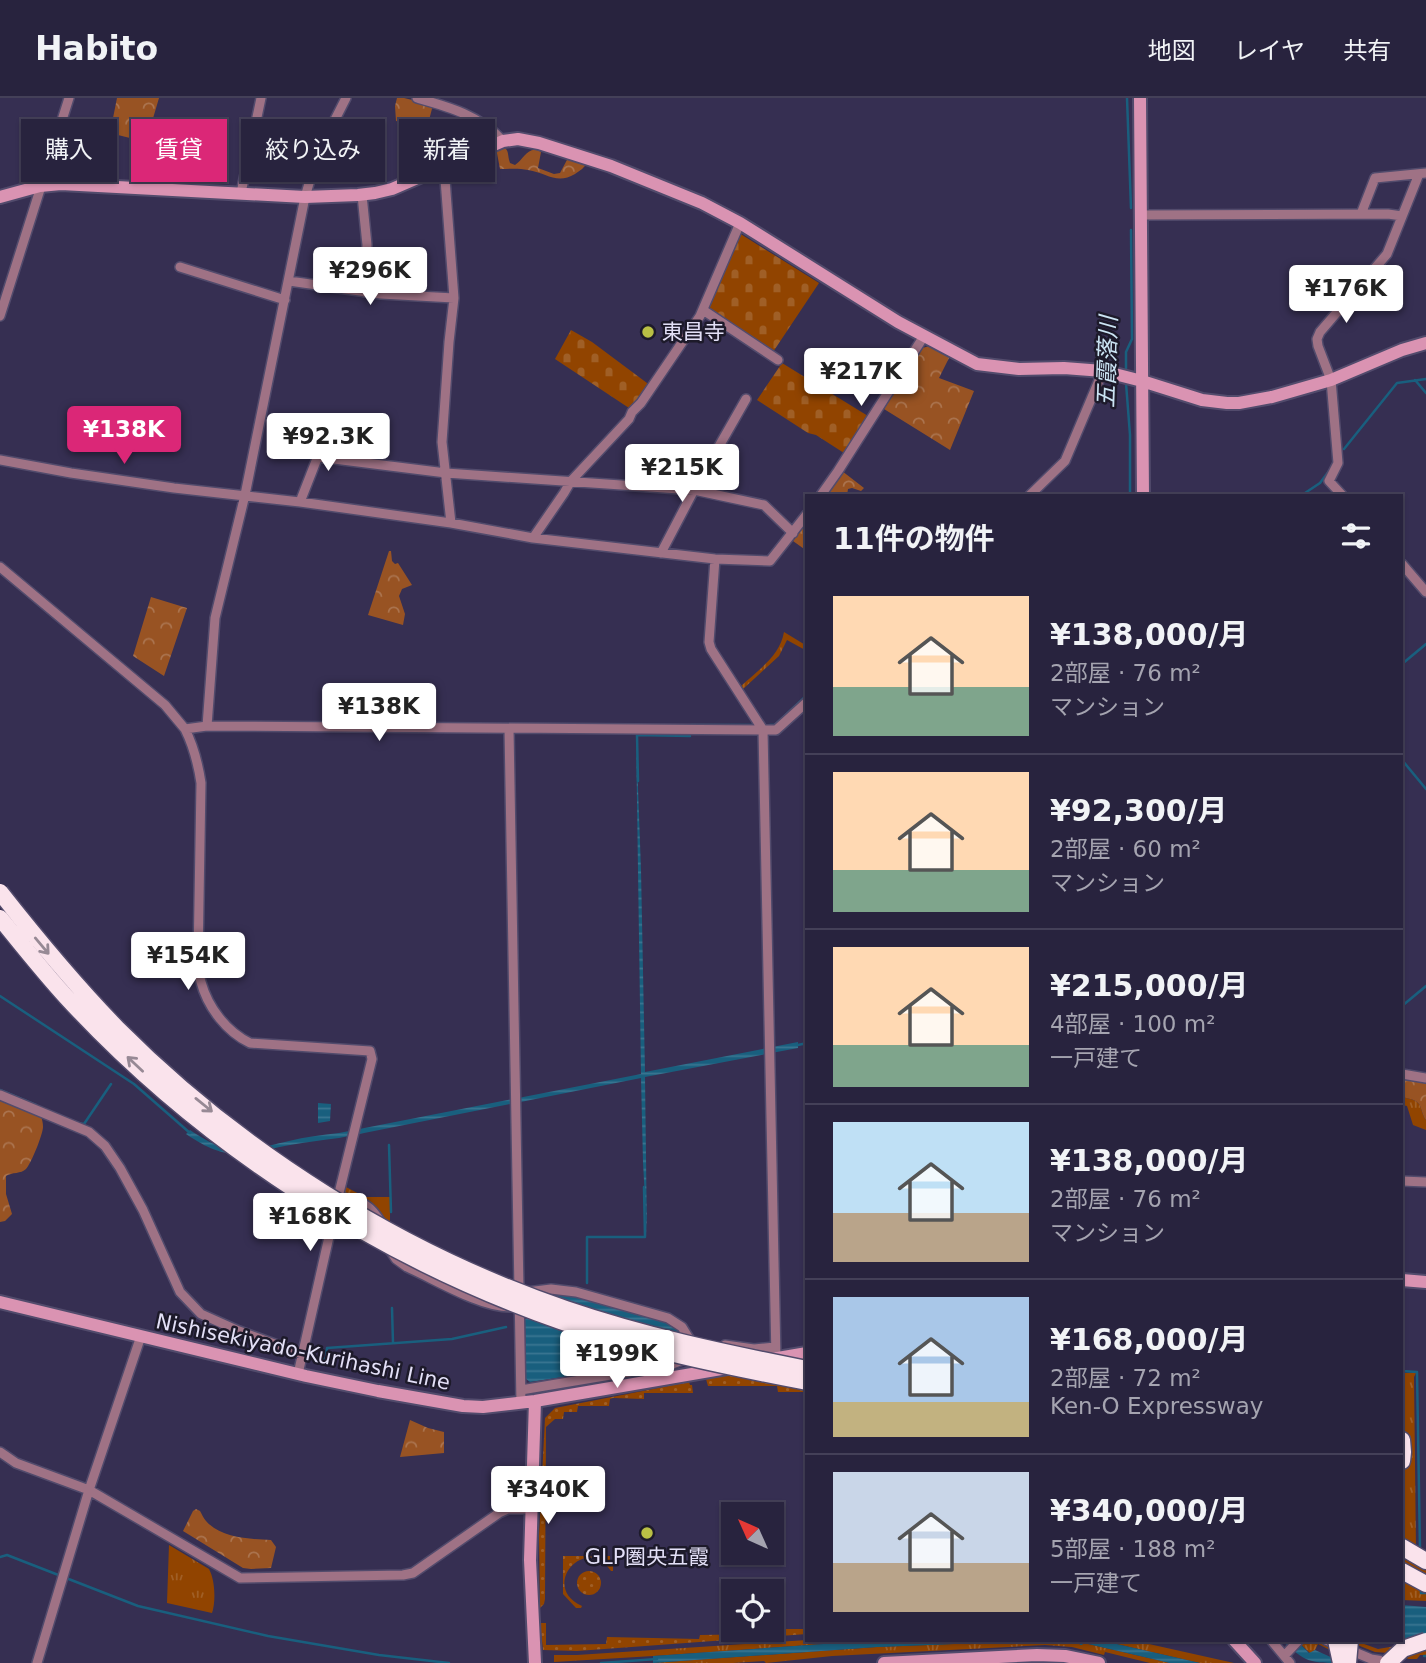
<!DOCTYPE html>
<html lang="ja">
<head>
<meta charset="utf-8">
<style>
	:root { --surface:#28233e; --page:#302b45; --text:#f1f3f6; --muted:#a5a4b0; --line:#444058; --accent:#db2777 }
	body { margin:0; font-family:"DejaVu Sans","Noto Sans JP",sans-serif; background:var(--page); color:var(--text); height:100vh; display:flex; flex-direction:column; font-size:26px; white-space:nowrap }
	* { box-sizing:border-box; margin:0 }
	p { font-size:23px; color:var(--muted) }
	.icon { flex:none; width:38px; height:38px; fill:none; stroke:currentColor; stroke-width:2; stroke-linecap:round; stroke-linejoin:round }
	.map { position:relative; flex:1; overflow:hidden }
	.side { position:absolute; left:805px; top:396px; width:598px; height:1148px; display:flex; flex-direction:column; background:var(--surface); border-radius:0px; box-shadow:0 2px 5px #0004,0 0 0 2px var(--line) }
	.side>* { flex:none }
	.hud { position:absolute; left:21px; top:21px; width:665px; height:63px; display:flex; gap:14px }
	.needle { width:46px; rotate:315deg }
	.controls { position:absolute; left:721px; top:1404px; display:grid; gap:14px }
	.controls a { display:grid; place-items:center; width:63px; height:63px; border-radius:0px; background:var(--surface); box-shadow:0 2px 5px #0004,0 0 0 2px var(--line); font-size:35px }
	.price { position:absolute; translate:-50% -60px; padding:0 16px; border-radius:7px; background:#fff; color:#222; font-size:23px; line-height:46px; filter:drop-shadow(0 2px 4px #0008) }
	.price::after { content:''; position:absolute; left:50%; top:42px; width:21px; height:16px; margin-left:-10px; background:inherit; clip-path:polygon(0 0,100% 0,50% 100%) }
	.price.current { background:var(--accent); color:#fff }
	ul { padding:0; list-style:none }
	li { display:flex; align-items:center; gap:21px; height:175px; padding:0 28px }
	li+li { border-top:2px solid var(--line) }
	li span { display:grid; place-items:center; flex:none; width:196px; height:140px; border-radius:0px; color:#555 }
	li>.icon { margin-inline-start:auto }
	span .icon { width:84px; height:84px; fill:#fffc; stroke-width:1 }
	li b { font-size:30px }
	h2 { display:flex; justify-content:space-between; align-items:center; height:84px; padding:0 28px; font-size:30px }
	.tag { padding:0 24px; border-radius:0px; background:var(--surface); box-shadow:0 2px 5px #0004,0 0 0 2px var(--line); font-size:24px; line-height:63px }
	.tag.current { background:var(--accent); color:#fff }
	header { display:flex; align-items:center; gap:42px; box-sizing:border-box; height:98px; padding:0 35px; background:var(--surface); border-bottom:2px solid var(--line) }
	header strong { font-size:33px }
	nav { display:flex; gap:38px; margin-inline-start:auto; font-size:24px }
	.map>svg:first-child { display:block }
	.grass { fill:url(#grass-tufts) }
	.forest { fill:url(#forest-crowns) }
	.cemetery { fill:url(#cemetery-stones) }
	.garden { fill:url(#garden-dots) }
	.water { fill:url(#water-rules) }
	.lines { fill:none; stroke-linecap:round; stroke-linejoin:round }
	.stream { stroke:#195f7e; stroke-width:2.5 }
	.street-casing { stroke:#524b6c; stroke-width:12 }
	.secondary-casing { stroke:#524b6c; stroke-width:16 }
	.highway-casing { stroke:#524b6c; stroke-width:19 }
	.street { stroke:#9f7285; stroke-width:9 }
	.secondary { stroke:#da93b2; stroke-width:12 }
	.highway { stroke:#fae3ec; stroke-width:16 }
	.highway-bridge-casing { stroke:#524b6c; stroke-width:19; stroke-linecap:butt }
	.highway-bridge { stroke:#fae3ec; stroke-width:16 }
	.oneway { stroke:#978995 }
	.poi-dot { fill:#bac045; stroke:#1d1a2a; stroke-width:2.5 }
	.labels { text-anchor:middle; stroke-width:5; stroke-linejoin:round; paint-order:stroke }
	.poi-label { font-size:21px; fill:#e3e0f7; stroke:#1d1a2a; text-anchor:start }
	.street-label { font-size:21px; fill:#e3e0f7; stroke:#1d1a2a }
	.water-label { font-size:23px; font-style:italic; fill:#cce5f4; stroke:#1d1a2a }
</style>
</head>
<body>
<header>
<strong>Habito</strong>
<nav><a>地図</a><a>レイヤ</a><a>共有</a></nav>
</header>
<div class="map">
<svg width="1426" height="1565" viewBox="0 0 1426 1565">
	<defs>
		<pattern id="grass-tufts" width="24" height="20" patternUnits="userSpaceOnUse" patternTransform="scale(1.75)"><rect width="24" height="20" fill="#914400"/><path d="M3 7l-1-3M5 7V3M7 7l1-3M15 17l-1-3M17 17v-4M19 17l1-3" fill="none" stroke="#a05f26"/></pattern>
		<pattern id="forest-crowns" width="20" height="18" patternUnits="userSpaceOnUse" patternTransform="scale(1.75)"><rect width="20" height="18" fill="#985323"/><path d="M2 6a3 3 0 1 1 6 0M12 15a3 3 0 1 1 6 0" fill="none" stroke="#ab744f"/></pattern>
		<pattern id="cemetery-stones" width="16" height="16" patternUnits="userSpaceOnUse" patternTransform="scale(1.75)"><rect width="16" height="16" fill="#914400"/><path d="M2 7V4a2 2 0 0 1 4 0v3zM10 15v-3a2 2 0 0 1 4 0v3z" fill="#a05f26"/></pattern>
		<pattern id="garden-dots" width="8" height="8" patternUnits="userSpaceOnUse" patternTransform="scale(1.75)"><rect width="8" height="8" fill="#914400"/><path d="M2 2h.1M6 6h.1" fill="none" stroke="#a05f26" stroke-width="1.8" stroke-linecap="round"/></pattern>
		<pattern id="water-rules" width="6" height="5" patternUnits="userSpaceOnUse" patternTransform="scale(1.75)"><rect width="6" height="5" fill="#195f7e"/><path d="M0 2.5h6" fill="none" stroke="#3a7691"/></pattern>
	</defs>
	<rect width="100%" height="100%" fill="#362f52"/>
	<path class="grass" d="M784 534 807 548V553L787 542 779 558 743 591 741 588C758 572 780 558 784 534Z
		M1402 999C1406 1000 1413 1001 1417 1004 1422 1007 1421 1016 1426 1022V1032L1413 1027 1407 1008 1402 1007Z
		M346 1089 365 1099H390V1127C383 1122 380 1114 373 1109 366 1103 354 1100 344 1097Z
		M1402 1275H1416L1414 1279 1416 1453 1426 1459V1503L1402 1502V1386L1405 1368 1406 1345 1402 1320Z
		M169 1447 209 1471C215 1482 216 1503 212 1515L167 1505Z
		M807 1542H903L838 1545 653 1558 554 1564V1557H577Z
		M1060 1542 1079 1543 1080 1547 1084 1545 1170 1565H1150L1105 1554 1104 1557 1072 1549 1045 1547 832 1558 766 1565 764 1563 733 1565H652L877 1549Z
		M1099 1542H1131L1234 1565H1200Z
		M1296 1542H1320L1333 1548 1334 1554 1318 1546 1315 1552 1310 1555Z
		M1345 1542H1353L1378 1551 1396 1548 1426 1549V1557H1420L1417 1561H1409L1389 1555 1375 1554Z"/>
	<path class="forest" d="M117 0H159L146 44 110 35Z
		M397 0H404L433 7 429 22 419 27 396 23 395 8Z
		M502 48C510 52 507 57 510 65L515 67C524 61 529 46 541 54L538 70 554 76 560 75 568 60 587 65C584 70 581 72 575 76 557 87 547 75 528 72 519 70 509 71 500 71L496 50Z
		M930 248 950 258 939 280 974 293 950 352 884 311 922 250Z
		M842 373 864 390 861 393 852 390 848 391 847 397H825Z
		M807 424V453L793 443Z
		M389 453H391L392 463 395 466 398 465 412 487 402 491 399 498 405 516 403 527 368 517Z
		M151 499 187 510 164 578 133 558Z
		M1402 979 1426 985V1022C1421 1016 1422 1007 1417 1004 1413 1001 1406 1000 1402 999Z
		M0 1000 41 1018C42 1021 43 1025 43 1029 43 1036 31 1066 26 1071 21 1076 12 1074 6 1078V1096L12 1116 5 1123 0 1124Z
		M410 1322 428 1330 444 1334V1355L400 1359Z
		M196 1411 200 1413C202 1416 203 1420 206 1423 221 1440 250 1441 271 1442L276 1449 271 1470 251 1471 243 1470 183 1433 193 1413Z"/>
	<path class="cemetery" d="M739 135 819 185 773 254 708 212Z
		M571 232 592 244 651 288 633 311 629 310 555 261Z
		M782 265 868 318 844 355 816 337 808 335 757 302Z"/>
	<path class="garden" d="M728 1277 807 1293V1300L806 1294H778L777 1288H708L706 1281Z
		M689 1284 690 1287H692L693 1295H644V1301L613 1300 610 1301 609 1308H578L577 1314H564L563 1321H555L546 1329 545 1501 544 1506 540 1510 539 1438 545 1320 555 1310Z
		M563 1458H610V1462H613V1473H611C585 1435 539 1489 582 1508L581 1510H576L563 1496Z
		M577 1485a12 12 0 1 1 24 0a12 12 0 1 1-24 0Z
		M540 1525H546V1547L606 1546 607 1539 699 1541 700 1537 763 1536 764 1531H807V1536L577 1553 543 1552Z"/>
	<path class="water" d="M636 635 641 772 645 974 798 944V950L645 979 647 1139 643 1064 641 980 339 1040C323 1042 306 1044 290 1047 244 1056 228 1065 186 1036L190 1032C231 1060 245 1053 289 1043 305 1039 322 1037 339 1035L641 976Z
		M318 1005 331 1006 330 1023 318 1025Z
		M547 1195 586 1200 671 1226 679 1231 690 1248 676 1261 666 1263 530 1284 526 1281 525 1221 529 1220Z
		M1402 1507 1426 1509V1544L1377 1546 1367 1542H1402Z
		M903 1542H1060L877 1549 653 1565V1558L838 1545Z
		M1065 1542H1099L1200 1565H1170L1084 1545 1082 1547H1080L1079 1543Z
		M1281 1542H1296L1309 1555 1315 1552 1344 1565C1309 1565 1307 1565 1281 1542Z"/>
	<g class="lines">
		<path class="stream" d="M1127 0 1131 110
			M1126 274V254L1132 241 1131 132
			M1415 282 1426 295
			M1126 285 1130 337V397
			M1344 351 1397 285 1426 281
			M1302 397 1320 385 1332 369
			M1402 566 1426 546
			M691 627H752
			M770 627H775L807 597
			M1402 662 1426 691
			M638 683 637 637 690 638
			M0 898 134 986 190 1035
			M1402 908 1426 888
			M798 947 807 945
			M0 992 36 1007
			M77 1025 84 1026 111 986
			M389 1047 391 1114
			M587 1185V1139H645L644 1089
			M392 1210 393 1245
			M307 1258 326 1261 327 1250 452 1241 506 1229
			M1402 1273 1417 1274 1420 1451
			M0 1459 7 1457 138 1508 268 1538 379 1557 449 1565
			M1421 1489V1495H1426
			M1424 1558H1426
			M601 1565 657 1561"/>
		<g class="street-casing">
			<path id="street" d="M417 0C449 9 479 17 503 43
				M444 68 454 200 449 244 442 344 451 425
				M241 95 261 0
				M362 97 367 147 364 194
				M1361 116 1375 80 1426 75
				M1141 117 1388 116 1402 118
				M180 169 285 202
				M289 183 381 196 454 200
				M703 212 778 262
				M0 218 69 0
				M318 359 446 375 694 392 764 407 793 435
				M0 362 71 375 174 390 300 404 451 425 533 440 715 461 770 463 807 416
				M821 397 838 373 924 238
				M1030 397 1065 363 1103 273
				M1342 397 1329 383 1338 365 1331 282 1318 248 1317 241 1320 234 1387 156 1419 76
				M300 404 327 335
				M533 440 564 395 571 383 629 321 632 314 641 305 700 218 740 125
				M661 455 694 392 746 301
				M715 461 709 544 711 551 763 632 776 1261
				M1402 466 1426 494
				M0 469 165 607 185 631 207 628 776 632 807 604
				M207 628 215 520 245 397 305 99 318 55 346 0
				M185 631C194 649 198 665 201 685L198 862C199 869 199 877 201 884 208 910 227 934 250 945L370 953 372 961 338 1099 298 1276
				M509 631 521 1305
				M1402 976 1426 980
				M0 997 89 1034 105 1048 120 1070 143 1112 180 1194 201 1216 239 1233 302 1256
				M1402 1083 1426 1084
				M343 1100C363 1104 371 1107 381 1125
				M388 1149 396 1161 407 1169C436 1182 480 1209 510 1209
				M527 1194 551 1191 576 1194 668 1220 682 1229 693 1247
				M725 1247 754 1251 775 1249
				M521 1292 670 1267 687 1260
				M0 1354 16 1365 89 1392 240 1480 403 1477 413 1475 499 1415 508 1411H533
				M1271 1542 1290 1565
				M1326 1542 1371 1561 1390 1564
				M1285 1557 1299 1542
				M37 1565 89 1392 141 1238"/>
		</g>
		<g class="secondary-casing">
			<path id="secondary" d="M1140 0 1143 397
				M0 99 40 88 61 86 305 99 358 97 375 95 392 91 503 43 518 41 539 45 611 68 702 105 740 125 898 224 977 266 1019 271 1064 270 1103 273 1142 283 1202 302 1227 305H1239L1272 299 1331 282 1402 252 1426 245
				M1402 1182 1426 1184
				M0 1204 306 1278 378 1293 463 1308 483 1309 535 1303 727 1270
				M772 1261 807 1255
				M535 1303 530 1462 535 1565
				M1234 1542 1255 1565
				M884 1565 1037 1557 1065 1558 1099 1565"/>
		</g>
		<g class="highway-casing">
			<path id="highway" d="M1402 1342 1403 1354 1402 1363
				M1402 1449 1426 1463
				M1402 1473 1426 1486"/>
		</g>
		<use href="#street" class="street"/>
		<use href="#secondary" class="secondary"/>
		<use href="#highway" class="highway"/>
		<g class="highway-bridge-casing">
			<path id="highway-bridge" d="M0 794C37 841 75 887 117 930 240 1054 401 1155 566 1211 645 1238 725 1255 807 1271
				M0 820C22 847 44 875 68 901 201 1045 375 1158 560 1223 640 1251 724 1268 807 1284
				M1336 1542 1341 1565
				M1348 1565 1350 1542
				M1388 1565 1403 1551 1426 1543"/>
		</g>
		<use href="#highway-bridge" class="highway-bridge"/>
	</g>
	<defs><path id="oneway-shaft" d="M-6 0H5M1.5-3L5.5 0L1.5 3" fill="none" stroke-width="1.6" stroke-linecap="round" stroke-linejoin="round" transform="scale(1.75)"/></defs>
	<g class="oneway">
		<use href="#oneway-shaft" transform="translate(42 848) rotate(50)"/>
		<use href="#oneway-shaft" transform="translate(135 966) rotate(-137)"/>
		<use href="#oneway-shaft" transform="translate(204 1007) rotate(39)"/>
	</g>
	<g class="poi-dot">
		<circle cx="648" cy="234" r="7"/>
		<circle cx="647" cy="1435" r="7"/>
	</g>
	<g class="labels">
		<g class="poi-label">
			<text x="662" y="241">東昌寺</text>
			<text x="647" y="1466" text-anchor="middle">GLP圏央五霞</text>
		</g>
		<g class="street-label">
			<text transform="translate(303 1254) rotate(12)" y="7">Nishisekiyado-Kurihashi Line</text>
		</g>
		<g class="water-label">
			<text transform="translate(1107 264) rotate(-88)" y="8">五霞落川</text>
		</g>
	</g>
</svg>
<div class="controls">
<a><svg class="needle" viewBox="-14 -14 28 28"><path d="M0-13l5 13h-10z" fill="#e53935"/><path d="M0 13l5-13h-10z" fill="#a5a4b0"/></svg></a>
<a><svg class="icon" aria-label="locate" viewBox="0 0 24 24"><circle cx="12" cy="12" r="6"/><path d="M12 2v4M12 18v4M2 12h4M18 12h4"/></svg></a>
</div>
<b class="price" style="left:370px;top:209px">¥296K</b>
<b class="price" style="left:1346px;top:227px">¥176K</b>
<b class="price" style="left:861px;top:310px">¥217K</b>
<b class="price current" style="left:124px;top:368px">¥138K</b>
<b class="price" style="left:328px;top:375px">¥92.3K</b>
<b class="price" style="left:682px;top:406px">¥215K</b>
<b class="price" style="left:379px;top:645px">¥138K</b>
<b class="price" style="left:188px;top:894px">¥154K</b>
<b class="price" style="left:310px;top:1155px">¥168K</b>
<b class="price" style="left:617px;top:1292px">¥199K</b>
<b class="price" style="left:548px;top:1428px">¥340K</b>
<div class="hud">
<a class="tag">購入</a>
<a class="tag current">賃貸</a>
<a class="tag">絞り込み</a>
<a class="tag">新着</a>
</div>
<section class="side">
<h2>11件の物件<svg class="icon" aria-label="filters" viewBox="0 0 24 24"><path d="M4 7h16M4 17h16"/><circle cx="9" cy="7" r="2"/><circle cx="15" cy="17" r="2"/></svg></h2>
<ul>
<li><span style="background:linear-gradient(#ffd9b3 65%,#7fa58c 0)"><svg class="icon" aria-label="home" viewBox="0 0 24 24"><path d="M3 11l9-7 9 7M6 9v11h12V9"/></svg></span><div><b>¥138,000/月</b><p>2部屋 · 76 m²</p><p>マンション</p></div></li>
<li><span style="background:linear-gradient(#ffd9b3 70%,#7fa58c 0)"><svg class="icon" aria-label="home" viewBox="0 0 24 24"><path d="M3 11l9-7 9 7M6 9v11h12V9"/></svg></span><div><b>¥92,300/月</b><p>2部屋 · 60 m²</p><p>マンション</p></div></li>
<li><span style="background:linear-gradient(#ffd9b3 70%,#7fa58c 0)"><svg class="icon" aria-label="home" viewBox="0 0 24 24"><path d="M3 11l9-7 9 7M6 9v11h12V9"/></svg></span><div><b>¥215,000/月</b><p>4部屋 · 100 m²</p><p>一戸建て</p></div></li>
<li><span style="background:linear-gradient(#bfe0f5 65%,#b9a48a 0)"><svg class="icon" aria-label="home" viewBox="0 0 24 24"><path d="M3 11l9-7 9 7M6 9v11h12V9"/></svg></span><div><b>¥138,000/月</b><p>2部屋 · 76 m²</p><p>マンション</p></div></li>
<li><span style="background:linear-gradient(#a9c7e8 75%,#c2b280 0)"><svg class="icon" aria-label="home" viewBox="0 0 24 24"><path d="M3 11l9-7 9 7M6 9v11h12V9"/></svg></span><div><b>¥168,000/月</b><p>2部屋 · 72 m²</p><p>Ken-O Expressway</p></div></li>
<li><span style="background:linear-gradient(#c9d6e8 65%,#b9a48a 0)"><svg class="icon" aria-label="home" viewBox="0 0 24 24"><path d="M3 11l9-7 9 7M6 9v11h12V9"/></svg></span><div><b>¥340,000/月</b><p>5部屋 · 188 m²</p><p>一戸建て</p></div></li>
</ul>
</section>
</div>
</body>
</html>
